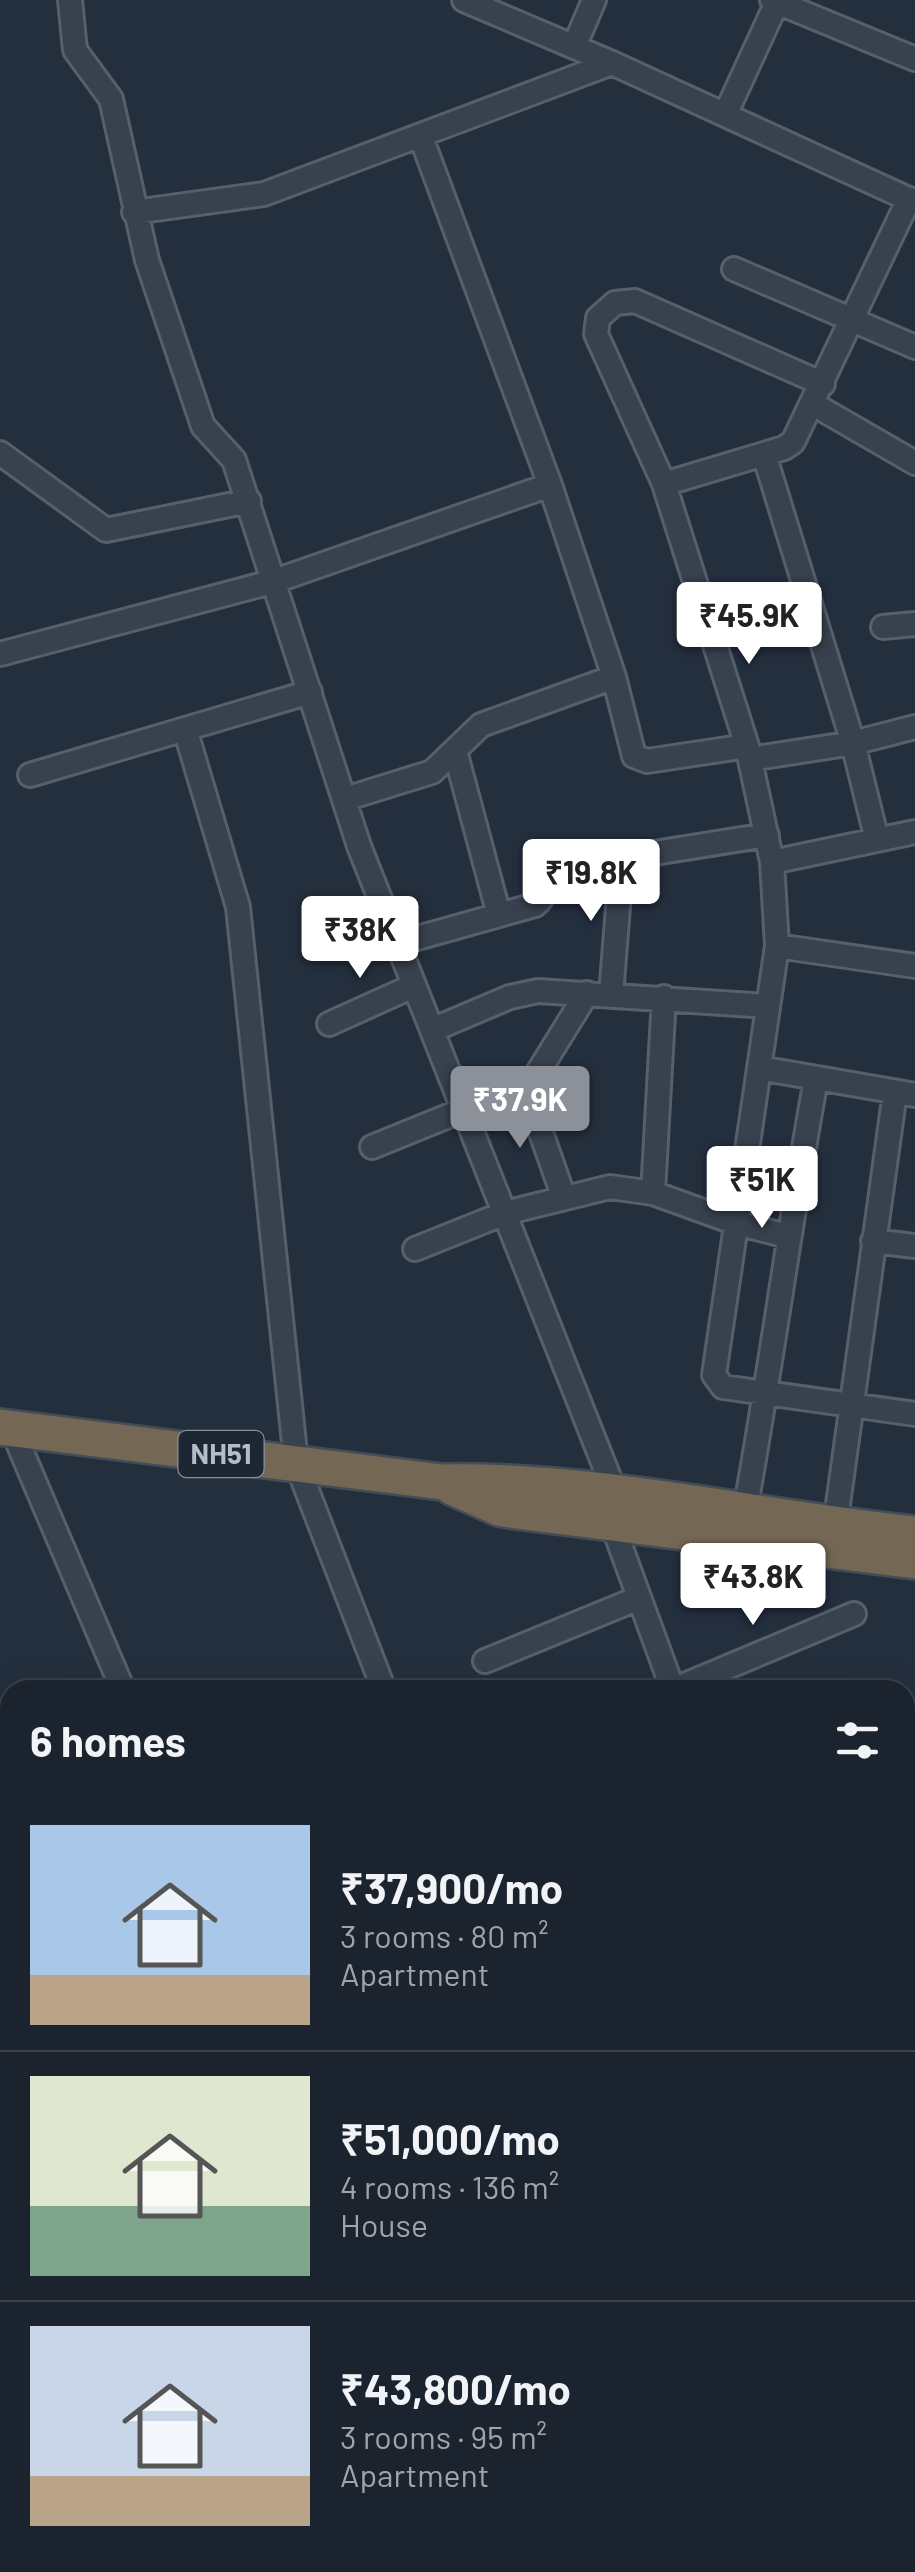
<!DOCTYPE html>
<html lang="en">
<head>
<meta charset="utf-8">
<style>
	:root { --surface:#1b232e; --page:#282f3a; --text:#f1f3f6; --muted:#a0a4aa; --line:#39404a; --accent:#8c9099 }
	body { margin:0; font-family:Barlow,sans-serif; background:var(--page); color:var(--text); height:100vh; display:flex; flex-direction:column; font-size:38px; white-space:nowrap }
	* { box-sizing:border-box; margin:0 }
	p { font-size:32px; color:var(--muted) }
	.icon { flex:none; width:55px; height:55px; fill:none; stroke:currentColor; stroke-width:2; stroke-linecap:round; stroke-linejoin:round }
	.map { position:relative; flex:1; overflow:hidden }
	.panel { position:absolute; left:0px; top:1680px; width:915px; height:892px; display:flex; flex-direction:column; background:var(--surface); border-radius:30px 30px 0 0; box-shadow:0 10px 40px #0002,0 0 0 2px var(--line) }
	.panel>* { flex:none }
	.price { position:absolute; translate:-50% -85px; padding:0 22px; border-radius:10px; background:#fff; color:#222; font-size:32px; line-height:65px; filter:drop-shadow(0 2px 5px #0008) }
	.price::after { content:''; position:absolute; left:50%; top:60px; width:30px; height:22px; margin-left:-15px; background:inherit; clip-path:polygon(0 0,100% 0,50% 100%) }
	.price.active { background:var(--accent); color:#fff }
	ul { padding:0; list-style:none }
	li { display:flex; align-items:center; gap:30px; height:250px; padding:0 30px }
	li+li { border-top:2px solid var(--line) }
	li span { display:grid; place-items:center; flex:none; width:280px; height:200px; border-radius:0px; color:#555 }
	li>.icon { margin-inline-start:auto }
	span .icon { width:120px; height:120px; fill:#fffc; stroke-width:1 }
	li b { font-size:42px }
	h2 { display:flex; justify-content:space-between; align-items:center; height:120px; padding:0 30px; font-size:42px }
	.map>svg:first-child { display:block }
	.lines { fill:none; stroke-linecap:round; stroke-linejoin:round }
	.minor-casing { stroke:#565f6c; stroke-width:28 }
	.highway-casing { stroke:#434c59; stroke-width:40 }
	.minor { stroke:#38414e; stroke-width:22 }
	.highway { stroke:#746855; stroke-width:35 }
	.labels { text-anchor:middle; stroke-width:8; stroke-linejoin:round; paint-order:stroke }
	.shield { fill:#1d2633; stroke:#878f9c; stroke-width:2.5 }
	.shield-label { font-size:28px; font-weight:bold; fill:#b4bcc9 }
</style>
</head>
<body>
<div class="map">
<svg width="915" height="2572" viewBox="0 0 915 2572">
	<rect width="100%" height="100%" fill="#242f3e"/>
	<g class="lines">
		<g class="minor-casing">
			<path id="minor" d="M70 0 75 50 111 99 147 260 203 426 234 460 359 846 614 1490
				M464 0 612 63 915 202
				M772 0 915 59
				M574 47 594 0
				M725 115 778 0
				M421 137 550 485 614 677 634 756 647 761 747 746
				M134 212 264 194 612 63
				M734 269 915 347
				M823 384 635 301 615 303 598 318 596 334 664 484 747 746 772 862 777 946 714 1375 723 1387 915 1414
				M813 404 915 463
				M0 453 106 530 249 501
				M764 454 853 743 877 840
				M664 484 784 448 793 442 909 199
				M883 627 915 624
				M0 654 275 581 550 485
				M185 729 238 907 296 1462 384 1690
				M455 751 499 915
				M750 759 853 743 915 727
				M30 775 310 692
				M345 799 432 772 481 725 614 677
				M772 862 915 832
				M396 944 535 905C548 895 547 876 561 868L767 835
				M777 946 915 966
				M611 995 622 857
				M329 1024 413 986
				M432 1030 510 997 538 991 768 1006
				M759 1068 915 1095
				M525 1087 564 1198
				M372 1147 532 1082 587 993
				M653 1193 664 997
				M873 1241 915 1246
				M415 1249 505 1213 610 1187 653 1193 736 1223 787 1236
				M12 1429 123 1690
				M745 1511C771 1367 790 1222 816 1079
				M613 1526 673 1690
				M835 1526 895 1092
				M485 1661 639 1598
				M673 1690 854 1614
				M905 1741 915 1792
				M905 1882 915 1878
				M905 2067 915 2064
				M905 2191 915 2188
				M905 2307 915 2335
				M905 2451 915 2427
				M663 2562 666 2572
				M457 2572 487 2562
				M852 2572 885 2562"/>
		</g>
		<g class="highway-casing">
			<path id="highway" d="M0 1427 442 1482C602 1479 756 1518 915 1534
				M452 1487 499 1508 516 1511 915 1561"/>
		</g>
		<use href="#minor" class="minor"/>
		<use href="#highway" class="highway"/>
	</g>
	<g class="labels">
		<rect class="shield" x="178.5" y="1431" width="85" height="46" rx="8"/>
		<g class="shield-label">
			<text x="221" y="1464">NH51</text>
		</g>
	</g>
</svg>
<b class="price" style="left:749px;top:667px">₹45.9K</b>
<b class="price" style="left:591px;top:924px">₹19.8K</b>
<b class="price" style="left:360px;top:981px">₹38K</b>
<b class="price active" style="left:520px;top:1151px">₹37.9K</b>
<b class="price" style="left:762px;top:1231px">₹51K</b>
<b class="price" style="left:753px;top:1628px">₹43.8K</b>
<section class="panel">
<h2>6 homes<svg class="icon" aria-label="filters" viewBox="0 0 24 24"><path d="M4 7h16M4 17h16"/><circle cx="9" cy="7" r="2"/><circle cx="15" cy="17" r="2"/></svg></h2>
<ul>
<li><span style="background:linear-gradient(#a9c7e8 75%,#b9a48a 0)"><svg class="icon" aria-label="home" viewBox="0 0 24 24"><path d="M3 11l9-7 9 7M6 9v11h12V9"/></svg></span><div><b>₹37,900/mo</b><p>3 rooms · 80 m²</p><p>Apartment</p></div></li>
<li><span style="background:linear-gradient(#dfe7d0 65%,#7fa58c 0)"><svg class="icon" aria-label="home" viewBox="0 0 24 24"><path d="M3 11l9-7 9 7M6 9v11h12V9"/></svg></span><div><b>₹51,000/mo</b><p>4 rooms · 136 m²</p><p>House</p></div></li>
<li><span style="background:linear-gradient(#c9d6e8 75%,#b9a48a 0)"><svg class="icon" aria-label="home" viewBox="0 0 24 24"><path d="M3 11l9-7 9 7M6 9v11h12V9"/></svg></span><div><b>₹43,800/mo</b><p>3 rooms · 95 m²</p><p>Apartment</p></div></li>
</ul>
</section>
</div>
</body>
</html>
